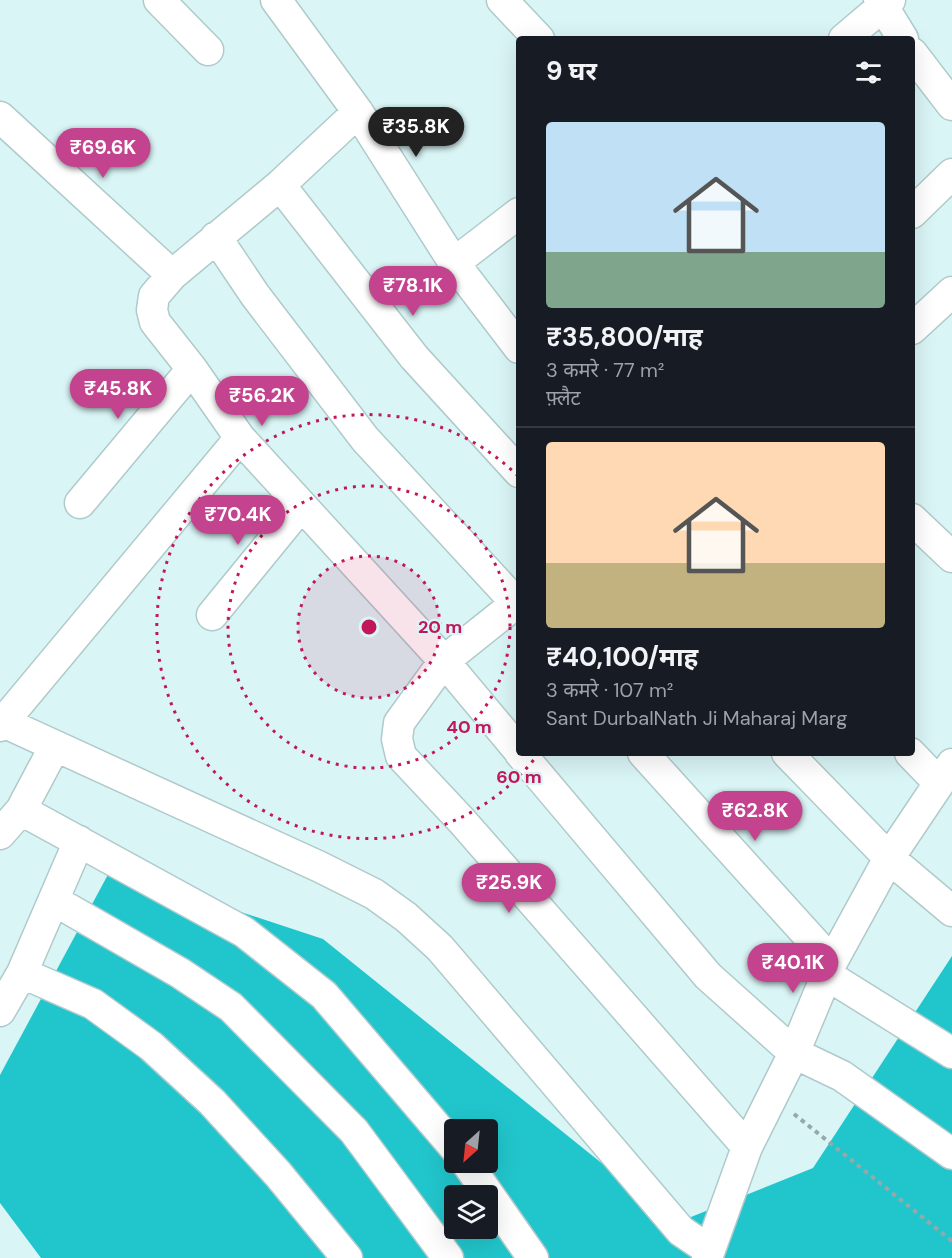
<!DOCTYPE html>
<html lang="hi">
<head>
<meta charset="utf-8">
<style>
	:root { --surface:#171b24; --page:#242831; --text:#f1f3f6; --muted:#9ea1a6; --line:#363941; --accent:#c3438e }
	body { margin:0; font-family:"DM Sans","Noto Sans Devanagari",sans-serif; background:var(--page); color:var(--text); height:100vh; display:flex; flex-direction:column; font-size:22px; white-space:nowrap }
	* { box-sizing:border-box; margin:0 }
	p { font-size:20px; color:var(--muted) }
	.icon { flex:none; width:33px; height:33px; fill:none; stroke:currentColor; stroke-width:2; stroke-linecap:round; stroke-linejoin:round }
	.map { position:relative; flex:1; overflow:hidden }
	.side { position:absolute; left:516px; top:36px; width:399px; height:720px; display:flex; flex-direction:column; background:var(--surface); border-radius:6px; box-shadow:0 6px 24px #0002 }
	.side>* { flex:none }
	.needle { width:39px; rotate:207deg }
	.fabs { position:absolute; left:444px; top:1119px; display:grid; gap:12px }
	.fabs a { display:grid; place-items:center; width:54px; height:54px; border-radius:6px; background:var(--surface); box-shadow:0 6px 24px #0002; font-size:30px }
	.price { position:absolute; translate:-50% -51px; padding:0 14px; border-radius:21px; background:var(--accent); color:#fff; font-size:20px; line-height:39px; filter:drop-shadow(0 2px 3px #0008) }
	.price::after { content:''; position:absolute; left:50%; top:36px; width:18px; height:14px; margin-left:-9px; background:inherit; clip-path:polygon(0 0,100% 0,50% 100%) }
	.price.on { background:#222; color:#fff }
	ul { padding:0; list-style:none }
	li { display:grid; align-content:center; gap:12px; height:318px; padding:0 30px }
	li+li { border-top:2px solid var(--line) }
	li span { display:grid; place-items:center; height:186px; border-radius:6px; color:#555 }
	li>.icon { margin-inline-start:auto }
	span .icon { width:108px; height:108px; fill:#fffc; stroke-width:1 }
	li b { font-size:26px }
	h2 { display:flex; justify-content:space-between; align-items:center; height:72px; padding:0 30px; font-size:26px }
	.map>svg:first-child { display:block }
	.forest { fill:#21c6cc; fill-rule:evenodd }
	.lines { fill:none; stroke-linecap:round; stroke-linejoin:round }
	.minor-casing { stroke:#b0cacb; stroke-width:33 }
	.path { stroke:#94a9aa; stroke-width:4; stroke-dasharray:4.5 4.5; stroke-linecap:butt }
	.minor { stroke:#fff; stroke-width:30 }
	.ring { fill:none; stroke:#c2185b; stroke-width:3; stroke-dasharray:3 6 }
	.centre { fill:#c2185b; stroke:#daf5f6; stroke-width:3 }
	.ring-label { font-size:18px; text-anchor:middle; font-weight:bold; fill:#c2185b; stroke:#daf5f6; stroke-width:4.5; stroke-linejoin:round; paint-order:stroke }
</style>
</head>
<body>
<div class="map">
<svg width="952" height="1258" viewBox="0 0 952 1258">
	<rect width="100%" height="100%" fill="#daf5f6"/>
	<path class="forest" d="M111 869 323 939 676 1223 813 1168 952 956V1258H41L0 1203V1075ZM454 1130H488V1162H454ZM454 1196H488V1228H454Z"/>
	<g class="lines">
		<g class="minor-casing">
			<path id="minor" d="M159 0 208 50
				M276 0 358 112 454 263 519 348
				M502 0 539 39
				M879 0 903 39
				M844 39 890 0
				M912 53 952 105
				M358 112 280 185 172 275 154 296 152 310 155 322 192 369 240 438 444 661 519 751
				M0 117 172 275
				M280 185 414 357 519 472
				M912 213 952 174
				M216 237 255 295 365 439 519 606
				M454 263 519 213
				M912 329 952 292
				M80 503 192 369
				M912 519 952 557
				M519 601 444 661 399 723 397 739 401 756 462 821 747 1147
				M212 615 301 506
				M3 722 320 867 374 894 406 917 440 948 681 1231 709 1250
				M0 726 240 438
				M520 753 708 976 794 1053 842 1076 952 1154
				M643 753 832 962
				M787 753 889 858 952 911
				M910 753 939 783
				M21 810 244 932 324 995 454 1147
				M0 834 21 810 55 746
				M55 901 180 973 231 1007 354 1131 448 1258
				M22 973 93 1004 151 1046 212 1102 278 1174 347 1258
				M827 975 952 1053
				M0 1011 22 973 79 841
				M466 1162 533 1258
				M707 1258 747 1147 794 1053 832 962 889 858 952 764"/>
		</g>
		<path class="path" d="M794 1114 952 1241"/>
		<use href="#minor" class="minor"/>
	</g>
	<circle cx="369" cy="627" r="71" fill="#c2185b" fill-opacity=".12"/>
	<g class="ring">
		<circle cx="369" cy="627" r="71"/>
		<circle cx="369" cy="627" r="141"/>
		<path d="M539 753A212 212 0 1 1 519 477"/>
	</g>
	<circle cx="369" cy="627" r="9" class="centre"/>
	<g class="ring-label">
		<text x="440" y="633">20 m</text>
		<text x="469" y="733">40 m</text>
		<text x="519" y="783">60 m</text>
	</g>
</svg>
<div class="fabs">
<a><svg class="needle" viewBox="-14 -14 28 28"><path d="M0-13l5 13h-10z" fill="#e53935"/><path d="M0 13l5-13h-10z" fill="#9ea1a6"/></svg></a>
<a><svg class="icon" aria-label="layers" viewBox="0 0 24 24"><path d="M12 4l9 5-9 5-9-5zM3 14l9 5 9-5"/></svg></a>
</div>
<b class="price on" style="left:416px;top:158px">₹35.8K</b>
<b class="price" style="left:103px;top:179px">₹69.6K</b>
<b class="price" style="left:413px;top:317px">₹78.1K</b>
<b class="price" style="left:118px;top:420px">₹45.8K</b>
<b class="price" style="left:262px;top:427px">₹56.2K</b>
<b class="price" style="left:238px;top:546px">₹70.4K</b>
<b class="price" style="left:755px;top:842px">₹62.8K</b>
<b class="price" style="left:509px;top:914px">₹25.9K</b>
<b class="price" style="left:793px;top:994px">₹40.1K</b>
<section class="side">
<h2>9 घर<svg class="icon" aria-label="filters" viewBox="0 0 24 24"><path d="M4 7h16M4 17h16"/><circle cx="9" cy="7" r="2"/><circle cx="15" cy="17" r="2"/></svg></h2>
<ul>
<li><span style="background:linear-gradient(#bfe0f5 70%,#7fa58c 0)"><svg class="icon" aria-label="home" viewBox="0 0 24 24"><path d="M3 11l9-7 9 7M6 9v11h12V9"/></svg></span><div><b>₹35,800/माह</b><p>3 कमरे · 77 m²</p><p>फ़्लैट</p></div></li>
<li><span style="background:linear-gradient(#ffd9b3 65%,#c2b280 0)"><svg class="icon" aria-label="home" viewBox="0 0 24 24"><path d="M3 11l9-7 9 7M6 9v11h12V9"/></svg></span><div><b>₹40,100/माह</b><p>3 कमरे · 107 m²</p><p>Sant DurbalNath Ji Maharaj Marg</p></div></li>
</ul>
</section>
</div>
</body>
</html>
